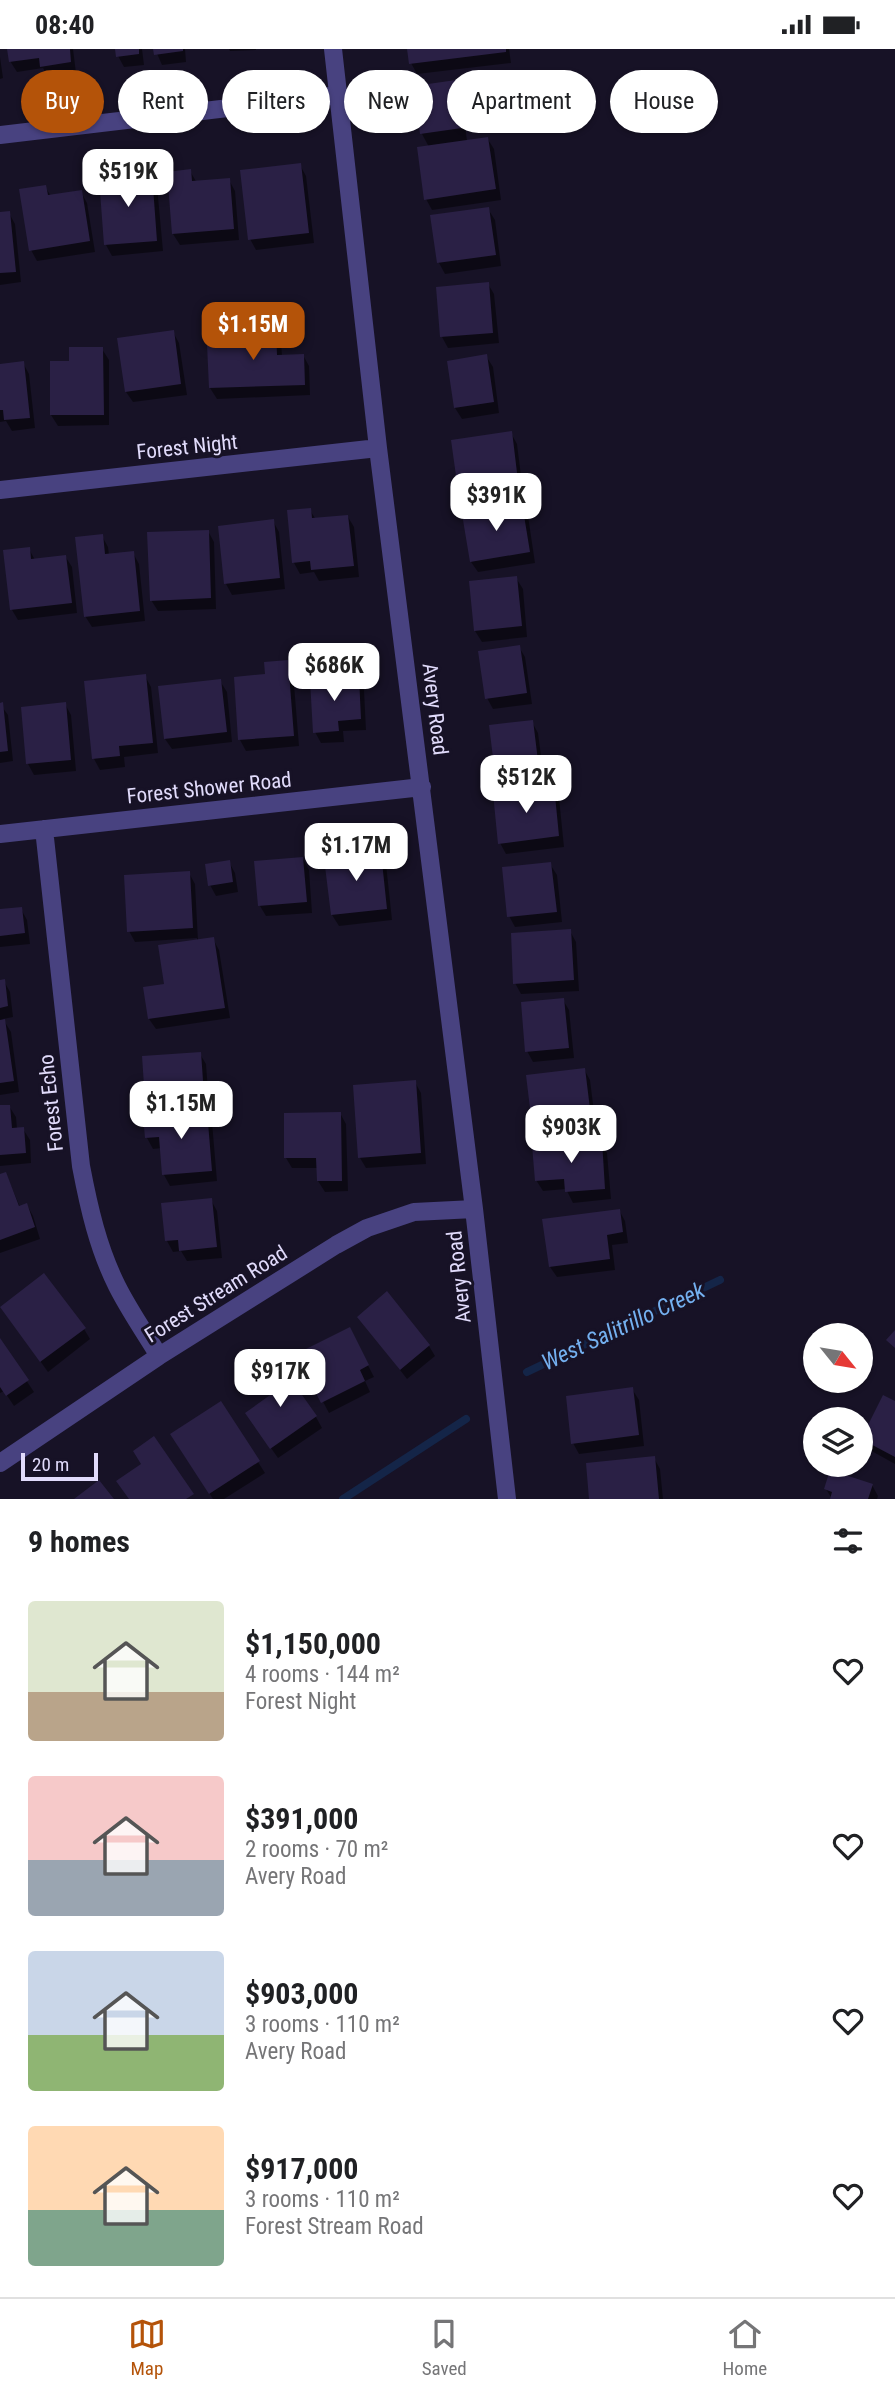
<!DOCTYPE html>
<html lang="en">
<head>
<meta charset="utf-8">
<style>
	:root { --surface:#fff; --page:#f6f6f6; --text:#202124; --muted:#757577; --line:#e0e0e0; --accent:#b45309 }
	body { margin:0; font-family:"Roboto Condensed",sans-serif; background:var(--page); color:var(--text); height:100vh; display:flex; flex-direction:column; font-size:26px; white-space:nowrap }
	* { box-sizing:border-box; margin:0 }
	p { font-size:23px; color:var(--muted) }
	.icon { flex:none; width:38px; height:38px; fill:none; stroke:currentColor; stroke-width:2; stroke-linecap:round; stroke-linejoin:round }
	.map { position:relative; height:1450px; overflow:hidden }
	.sheet { display:flex; flex-direction:column; background:var(--surface); flex:1 }
	.sheet>* { flex:none }
	.guide { position:absolute; left:21px; top:21px; width:854px; height:63px; display:flex; gap:14px }
	.needle { width:46px; rotate:120deg }
	.controls { position:absolute; left:803px; top:1274px; display:grid; gap:14px }
	.controls a { display:grid; place-items:center; width:70px; height:70px; border-radius:50%; background:var(--surface); box-shadow:0 2px 5px #0004; font-size:35px }
	.scale { position:absolute; left:21px; bottom:18px; width:77px; box-sizing:border-box; padding-left:7px; border:4px solid #e1dbfb; border-top:0; font-size:19px; line-height:24px; white-space:nowrap; color:#e1dbfb; -webkit-text-stroke:5px #171226; paint-order:stroke }
	.price { position:absolute; translate:-50% -60px; padding:0 16px; border-radius:14px; background:#fff; color:#222; font-size:23px; line-height:46px; filter:drop-shadow(0 2px 4px #0008) }
	.price::after { content:''; position:absolute; left:50%; top:42px; width:21px; height:16px; margin-left:-10px; background:inherit; clip-path:polygon(0 0,100% 0,50% 100%) }
	.price.selected { background:var(--accent); color:#fff }
	ul { padding:0; list-style:none }
	li { display:flex; align-items:center; gap:21px; height:175px; padding:0 28px }
	li span { display:grid; place-items:center; flex:none; width:196px; height:140px; border-radius:7px; color:#555 }
	li>.icon { margin-inline-start:auto }
	span .icon { width:84px; height:84px; fill:#fffc; stroke-width:1 }
	li b { font-size:30px }
	h2 { display:flex; justify-content:space-between; align-items:center; height:84px; padding:0 28px; font-size:30px }
	.tag { padding:0 24px; border-radius:32px; background:var(--surface); box-shadow:0 2px 5px #0004; font-size:24px; line-height:63px }
	.tag.selected { background:var(--accent); color:#fff }
	.status { display:flex; justify-content:space-between; align-items:center; height:49px; padding:0 35px; background:var(--surface); direction:ltr }
	.status svg { height:19px; fill:currentColor }
	.menu { display:flex; justify-content:space-around; align-items:center; height:98px; border-top:2px solid var(--line); background:var(--surface); font-size:19px; color:var(--muted) }
	.menu a { display:grid; justify-items:center; gap:4px }
	.menu .selected { color:var(--accent) }
	.map>svg:first-child { display:block }
	.shadow { fill:#0007 }
	.lines { fill:none; stroke-linecap:round; stroke-linejoin:round }
	.stream { stroke:#142548; stroke-width:8 }
	.building { fill:#2a2045 }
	.street { stroke:#484280; stroke-width:18 }
	.labels { text-anchor:middle; stroke-width:6; stroke-linejoin:round; paint-order:stroke }
	.street-label { font-size:21px; fill:#e1dbfb; stroke:#171226 }
	.water-label { font-size:23px; font-style:italic; fill:#74b0f0; stroke:#171226 }
</style>
</head>
<body>
<div class="status"><b>08:40</b><svg viewBox="0 0 49 12"><path d="M0 12V9h3v3zM5 12V6h3v6zM10 12V3h3v9zM15 12V0h3v12zM26 1h20v11H26zM47 4h2v5h-2z"/></svg></div>
<div class="map">
<svg width="895" height="1450" viewBox="0 0 895 1450">
	<rect width="100%" height="100%" fill="#171226"/>
	<path class="shadow" d="M9 0H73L76 24 48 28 43 19 17 23 10 12Z
		M117 0H142L144 16 124 18 118 7Z
		M155 0H185L186 13 162 16Z
		M229 0H256V1L230 2Z
		M409 0H509L511 14 417 25 411 14Z
		M0 8 3 29 0 30Z
		M455 33 461 44 467 92 487 89 494 100 501 151 432 161 426 150 429 98 422 85Z
		M300 116 306 127 314 194 256 201 250 190Z
		M190 122 197 134 229 131 235 142 239 191 180 196 173 185Z
		M151 126 157 137 163 202 112 207 106 196Z
		M45 138 51 147 81 143 87 154 95 203 37 212 31 201Z
		M488 160 495 171 501 217 445 225 439 214 432 168Z
		M9 164 15 175 21 233 0 236V165Z
		M488 235 494 245 499 294 448 299 442 288Z
		M275 280 281 291 282 307 303 306 309 317 310 346 217 350 210 339 235 296Z
		M173 283 179 294 187 346 133 353 126 343Z
		M102 300 109 311V376L58 377 51 366 71 314Z
		M486 307 493 318 499 364 462 370 455 359 449 313Z
		M23 314 29 325 35 379 12 382 6 372 0 373V317Z
		M511 384 517 395 523 443 466 451 459 440Z
		M521 456 528 467 535 514 478 523 471 513Z
		M310 461 316 471 348 468 354 478 359 528 319 532 314 523 300 525 294 514 289 463Z
		M273 472 279 483 285 540 232 546 226 535Z
		M208 482 214 493 216 560 158 562 151 551Z
		M102 487 108 498 109 506 133 504 139 515 145 572 92 578 85 567Z
		M29 500 35 511 65 507 72 518 77 564 18 571 12 561Z
		M516 529 523 540 527 588 482 593 475 582Z
		M519 598 525 608 532 655 493 660 487 649Z
		M287 613 293 623 299 697 246 702 240 691 267 627Z
		M145 627 151 638 158 704 124 708 125 718 100 721 94 710Z
		M358 630 364 641 366 681 343 682 344 693 321 694 315 683Z
		M220 632 227 643 232 693 172 700 165 690Z
		M0 655 8 666 13 712 0 714Z
		M65 655 71 666 76 722 34 726 28 715Z
		M532 673 538 684 544 730 503 736 497 725Z
		M553 738 559 749 564 798 506 805 500 794Z
		M380 805 386 815 392 871 339 877 332 866Z
		M303 810 309 821 312 864 266 867 260 857Z
		M229 813 235 824 238 843 216 847 210 836Z
		M550 815 557 826 562 873 515 878 509 867Z
		M189 824 195 835 198 892 213 890 219 901 230 969 156 980 149 970 166 936 197 892V889L135 893 129 882Z
		M21 860 27 871 30 895 0 898V862Z
		M570 882 576 893 579 942 521 945 515 934Z
		M4 932 10 943 13 968 3 970 11 983 19 1043 0 1046V933Z
		M563 951 569 961 574 1009 533 1013 527 1002Z
		M200 1005 206 1015 209 1056 153 1061 146 1050Z
		M584 1020 590 1031 596 1079 540 1086 534 1075Z
		M415 1033 421 1044 426 1115 366 1119 360 1109Z
		M9 1057 16 1068 17 1080H23L30 1091 31 1114 0 1117V1058Z
		M206 1063 212 1073 217 1132 170 1137 164 1126 162 1099 153 1100 147 1089 145 1068Z
		M340 1064 346 1075 348 1142 325 1143 318 1132V1119H292L286 1109Z
		M601 1093 607 1104 611 1150 573 1154 566 1140 543 1142 536 1131Z
		M6 1125 20 1158 27 1156 33 1167 40 1190 0 1204V1127Z
		M211 1151 217 1162 222 1209 187 1212 181 1202 173 1203 167 1192 163 1156Z
		M619 1161 625 1172 628 1194 612 1196 615 1221 557 1228 550 1218Z
		M2 1259 84 1280 90 1290 48 1323Z
		M359 1268 429 1297 435 1307 407 1330Z
		M355 1291 374 1328 365 1332 370 1343 329 1364 298 1306Z
		M0 1292 34 1343 14 1357 4 1342 0 1344Z
		M632 1340 639 1351 644 1397 579 1405 573 1394Z
		M274 1345 316 1368 322 1379 278 1409 254 1375Z
		M895 1354V1415L868 1400 862 1390Z
		M221 1355 265 1424 224 1450H213L178 1397Z
		M654 1409 660 1420 663 1450H591L588 1416Z
		M872 1436 878 1447 877 1450H832L826 1440Z"/>
	<g class="lines">
		<path class="stream" d="M527 1323 720 1231
			M343 1450 466 1370"/>
	</g>
	<path class="building" d="M7 0H70L71 13 40 18 39 9 9 13Z
		M115 0H139V5L116 8Z
		M153 0H183V2L154 6Z
		M407 0H506V3L409 15Z
		M456 31 462 79 420 85 414 37Z
		M488 88 496 140 424 151 417 98Z
		M301 114 309 184 248 191 240 121Z
		M191 120 192 132 230 129 234 180 172 185 167 123Z
		M152 124 157 192 104 196 99 129Z
		M46 136 48 146 82 141 90 192 29 202 19 140Z
		M489 158 496 206 437 214 430 166Z
		M10 162 16 223 0 224V163Z
		M489 233 493 284 440 288 436 238Z
		M276 278 277 306 304 305 305 336 209 339 207 295 233 294V280Z
		M174 281 181 335 125 343 117 289Z
		M69 298H103L104 366H50V312H69Z
		M487 305 494 353 454 359 447 312Z
		M24 312 30 369 4 371 3 361H0V315Z
		M512 382 518 432 458 441 451 391Z
		M522 454 530 503 470 513 462 465Z
		M311 459 312 469 348 466 354 517 311 521 310 512 292 514 287 461Z
		M274 470 280 529 224 535 218 477Z
		M209 481 211 549 150 552 147 483Z
		M103 485 105 505 134 502 140 562 84 568 75 488Z
		M30 498 31 510 66 506 72 554 10 561 3 501Z
		M517 527 522 577 474 582 469 532Z
		M520 596 527 644 485 650 478 602Z
		M288 611 294 687 238 691 234 628 265 625 264 613Z
		M146 625 153 694 119 697 120 707 92 710 84 632Z
		M359 628 361 670 338 672 339 682 313 684 310 631Z
		M221 630 227 683 164 690 158 637Z
		M3 653 8 702 0 703V654Z
		M66 653 71 711 26 715 21 658Z
		M533 671 539 720 495 725 489 676Z
		M554 736 559 787 498 795 493 744Z
		M381 803 387 860 331 866 324 809Z
		M303 808 307 853 258 857 254 812Z
		M230 811 233 833 208 837 205 815Z
		M551 813 557 863 507 868 502 818Z
		M190 822 193 879 127 883 124 826Z
		M22 858 25 884 0 887V860Z
		M571 880 574 931 513 935 511 884Z
		M214 888 225 959 148 970 143 938 164 935 158 896Z
		M5 930 8 957 0 959V931Z
		M564 949 569 999 525 1003 521 953Z
		M5 970 14 1032 0 1034V971Z
		M201 1003 204 1046 145 1051 142 1007Z
		M585 1019 591 1068 532 1076 526 1026Z
		M416 1031 421 1104 358 1109 353 1036Z
		M0 1056H10L12 1079 24 1078 26 1104 0 1106Z
		M207 1061 212 1122 162 1126 159 1088 145 1089 143 1066Z
		M341 1063 342 1132H317L316 1109H284V1064Z
		M602 1091 605 1140 565 1143 564 1130 535 1132 532 1096Z
		M6 1123 19 1157 27 1154 35 1178 0 1191V1125Z
		M212 1149 217 1198 179 1202 178 1191 165 1192 161 1154Z
		M620 1160 623 1183 607 1186 610 1210 549 1218 542 1170Z
		M44 1224 86 1279 40 1313 0 1258Z
		M387 1242 430 1296 400 1321 357 1268Z
		M350 1278 369 1316 360 1321 365 1332 321 1354 296 1305Z
		M895 1281V1299L886 1291Z
		M0 1289 29 1331 6 1347 0 1338Z
		M280 1315 317 1367 270 1400 245 1364 273 1344 261 1328Z
		M633 1338 639 1386 571 1395 566 1347Z
		M883 1346 895 1352V1408L861 1390Z
		M221 1352 260 1412 209 1445 170 1385Z
		M154 1387 194 1445 186 1450H129L116 1432 141 1415 133 1402Z
		M655 1407 659 1450H589L586 1414Z
		M830 1421 873 1435 868 1450H830L832 1443 824 1440Z
		M99 1431 114 1450H74Z"/>
	<g class="lines">
		<path class="street" d="M333 0 378 399 474 1160 507 1450
			M0 86 339 46
			M0 441 378 399
			M44 780 81 1117C89 1159 98 1199 117 1237 129 1261 145 1284 159 1307
			M0 785 422 738
			M0 1414 159 1307 336 1196 367 1179 414 1163 474 1160"/>
	</g>
	<g class="labels">
		<g class="street-label">
			<text transform="translate(187 398) rotate(-6)" y="7">Forest Night</text>
			<text transform="translate(435 660) rotate(83)" y="7">Avery Road</text>
			<text transform="translate(209 739) rotate(-6)" y="7">Forest Shower Road</text>
			<text transform="translate(51 1054) rotate(-96)" y="7">Forest Echo</text>
			<text transform="translate(459 1228) rotate(-96)" y="7">Avery Road</text>
			<text transform="translate(216 1245) rotate(-32)" y="7">Forest Stream Road</text>
		</g>
		<g class="water-label">
			<text transform="translate(623 1277) rotate(-25)" y="8">West Salitrillo Creek</text>
		</g>
	</g>
</svg>
<div class="controls">
<a><svg class="needle" viewBox="-14 -14 28 28"><path d="M0-13l5 13h-10z" fill="#e53935"/><path d="M0 13l5-13h-10z" fill="#757577"/></svg></a>
<a><svg class="icon" aria-label="layers" viewBox="0 0 24 24"><path d="M12 4l9 5-9 5-9-5zM3 14l9 5 9-5"/></svg></a>
</div>
<div class="scale">20 m</div>
<b class="price" style="left:128px;top:160px">$519K</b>
<b class="price selected" style="left:253px;top:313px">$1.15M</b>
<b class="price" style="left:496px;top:484px">$391K</b>
<b class="price" style="left:334px;top:654px">$686K</b>
<b class="price" style="left:526px;top:766px">$512K</b>
<b class="price" style="left:356px;top:834px">$1.17M</b>
<b class="price" style="left:181px;top:1092px">$1.15M</b>
<b class="price" style="left:571px;top:1116px">$903K</b>
<b class="price" style="left:280px;top:1360px">$917K</b>
<div class="guide">
<a class="tag selected">Buy</a>
<a class="tag">Rent</a>
<a class="tag">Filters</a>
<a class="tag">New</a>
<a class="tag">Apartment</a>
<a class="tag">House</a>
</div>
</div>
<section class="sheet">
<h2>9 homes<svg class="icon" aria-label="filters" viewBox="0 0 24 24"><path d="M4 7h16M4 17h16"/><circle cx="9" cy="7" r="2"/><circle cx="15" cy="17" r="2"/></svg></h2>
<ul>
<li><span style="background:linear-gradient(#dfe7d0 65%,#b9a48a 0)"><svg class="icon" aria-label="home" viewBox="0 0 24 24"><path d="M3 11l9-7 9 7M6 9v11h12V9"/></svg></span><div><b>$1,150,000</b><p>4 rooms · 144 m²</p><p>Forest Night</p></div><svg class="icon" aria-label="heart" viewBox="0 0 24 24"><path d="M12 20l-8-8c-3-5 5-10 8-4 3-6 11-1 8 4z"/></svg></li>
<li><span style="background:linear-gradient(#f6c9c9 60%,#9aa5b1 0)"><svg class="icon" aria-label="home" viewBox="0 0 24 24"><path d="M3 11l9-7 9 7M6 9v11h12V9"/></svg></span><div><b>$391,000</b><p>2 rooms · 70 m²</p><p>Avery Road</p></div><svg class="icon" aria-label="heart" viewBox="0 0 24 24"><path d="M12 20l-8-8c-3-5 5-10 8-4 3-6 11-1 8 4z"/></svg></li>
<li><span style="background:linear-gradient(#c9d6e8 60%,#8fb573 0)"><svg class="icon" aria-label="home" viewBox="0 0 24 24"><path d="M3 11l9-7 9 7M6 9v11h12V9"/></svg></span><div><b>$903,000</b><p>3 rooms · 110 m²</p><p>Avery Road</p></div><svg class="icon" aria-label="heart" viewBox="0 0 24 24"><path d="M12 20l-8-8c-3-5 5-10 8-4 3-6 11-1 8 4z"/></svg></li>
<li><span style="background:linear-gradient(#ffd9b3 60%,#7fa58c 0)"><svg class="icon" aria-label="home" viewBox="0 0 24 24"><path d="M3 11l9-7 9 7M6 9v11h12V9"/></svg></span><div><b>$917,000</b><p>3 rooms · 110 m²</p><p>Forest Stream Road</p></div><svg class="icon" aria-label="heart" viewBox="0 0 24 24"><path d="M12 20l-8-8c-3-5 5-10 8-4 3-6 11-1 8 4z"/></svg></li>
</ul>
</section>
<nav class="menu">
<a class="selected"><svg class="icon" aria-label="map" viewBox="0 0 24 24"><path d="M3 6l6-2 6 2 6-2v14l-6 2-6-2-6 2zM9 4v14M15 6v14"/></svg>Map</a>
<a><svg class="icon" aria-label="saved" viewBox="0 0 24 24"><path d="M7 4h10v16l-5-4-5 4z"/></svg>Saved</a>
<a><svg class="icon" aria-label="home" viewBox="0 0 24 24"><path d="M3 11l9-7 9 7M6 9v11h12V9"/></svg>Home</a>
</nav>
</body>
</html>
